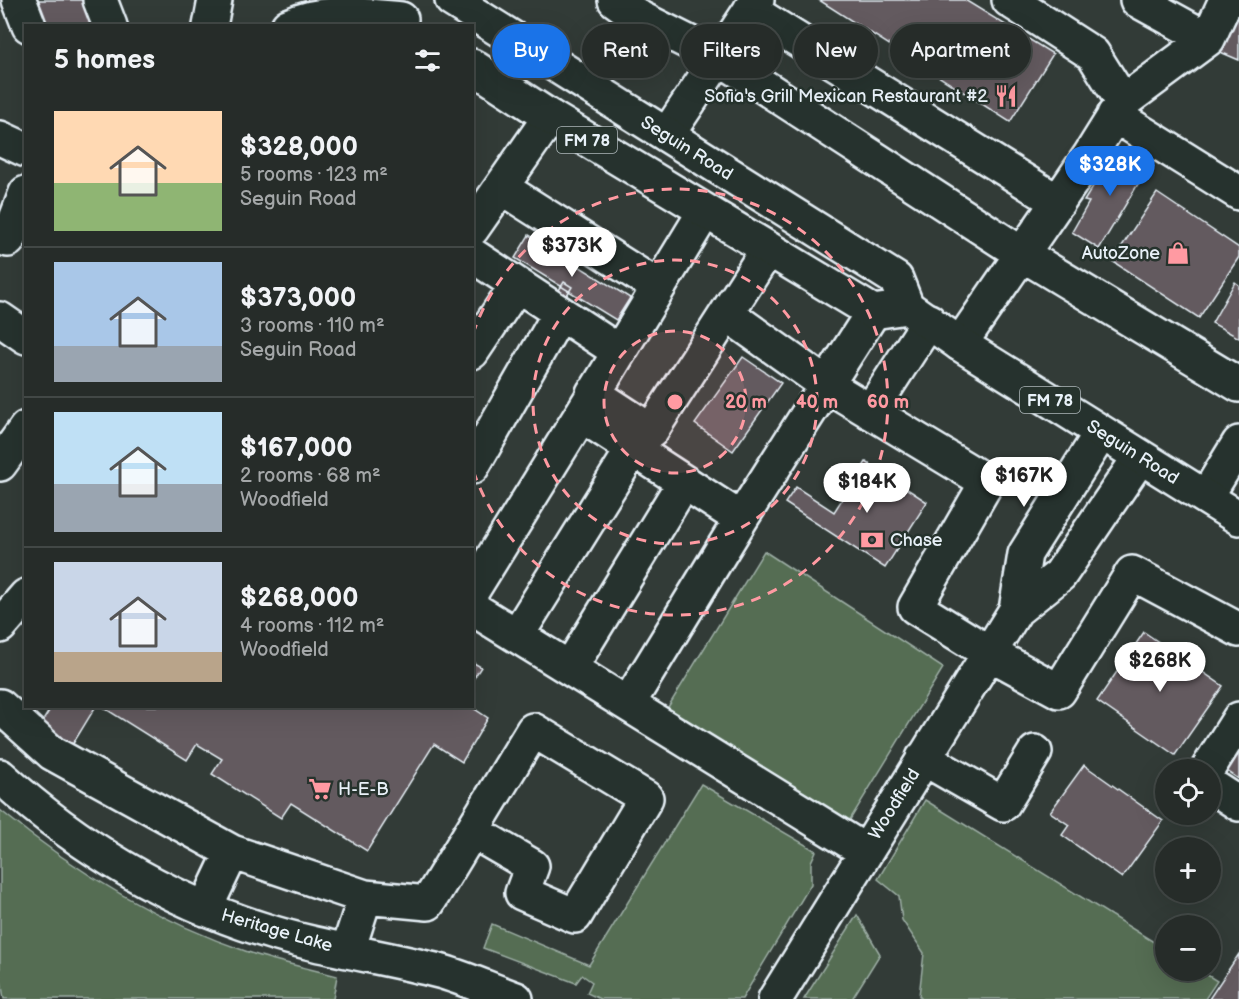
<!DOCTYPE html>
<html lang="en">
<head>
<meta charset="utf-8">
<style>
	:root { --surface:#262c29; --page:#2e3431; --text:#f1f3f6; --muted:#a4a7a8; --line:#424846; --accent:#1a73e8 }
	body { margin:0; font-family:"Balsamiq Sans",sans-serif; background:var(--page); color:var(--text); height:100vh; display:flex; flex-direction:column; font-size:22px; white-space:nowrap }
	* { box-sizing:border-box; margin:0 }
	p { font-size:20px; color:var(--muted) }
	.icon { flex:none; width:33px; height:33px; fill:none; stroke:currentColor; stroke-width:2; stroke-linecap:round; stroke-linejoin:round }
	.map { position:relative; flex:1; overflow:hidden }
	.drawer { position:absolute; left:24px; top:24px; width:450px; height:684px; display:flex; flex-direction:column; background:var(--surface); border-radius:0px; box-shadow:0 6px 24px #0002,0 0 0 2px var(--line) }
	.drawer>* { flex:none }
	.guide { position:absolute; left:492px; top:24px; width:570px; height:54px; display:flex; gap:12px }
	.controls { position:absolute; left:1155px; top:759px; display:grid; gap:12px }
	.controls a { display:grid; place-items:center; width:66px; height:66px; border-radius:50%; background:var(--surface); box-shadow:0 6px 24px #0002,0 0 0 2px var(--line); font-size:30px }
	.price { position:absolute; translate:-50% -51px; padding:0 14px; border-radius:21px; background:#fff; color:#222; font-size:20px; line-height:39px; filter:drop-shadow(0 2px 3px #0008) }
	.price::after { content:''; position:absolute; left:50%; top:36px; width:18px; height:14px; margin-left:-9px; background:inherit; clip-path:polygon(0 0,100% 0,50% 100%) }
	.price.active { background:var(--accent); color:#fff }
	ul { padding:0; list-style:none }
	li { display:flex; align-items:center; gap:18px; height:150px; padding:0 30px }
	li+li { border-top:2px solid var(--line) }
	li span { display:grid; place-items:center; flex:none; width:168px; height:120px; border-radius:0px; color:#555 }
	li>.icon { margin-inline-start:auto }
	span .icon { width:72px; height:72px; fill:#fffc; stroke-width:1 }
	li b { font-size:26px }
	h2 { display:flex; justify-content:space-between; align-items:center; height:72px; padding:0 30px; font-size:26px }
	.chip { padding:0 21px; border-radius:27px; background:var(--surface); box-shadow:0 6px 24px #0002,0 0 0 2px var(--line); font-size:21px; line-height:54px }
	.chip.active { background:var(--accent); color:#fff }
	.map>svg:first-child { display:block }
	.green { fill:#546d53; stroke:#9eafa6; stroke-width:1.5 }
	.building { fill:#645a5e; stroke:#e8f1f8; stroke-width:1.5 }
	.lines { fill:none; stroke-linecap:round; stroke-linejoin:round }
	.minor-casing { stroke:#e8f1f8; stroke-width:38 }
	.major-casing { stroke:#e8f1f8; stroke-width:38 }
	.minor { stroke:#26332d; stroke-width:33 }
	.major { stroke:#26332d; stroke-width:33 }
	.ring { fill:none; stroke:#ff9aa2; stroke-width:3; stroke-dasharray:10 8 }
	.labels { text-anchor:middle; stroke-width:5; stroke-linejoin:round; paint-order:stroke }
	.shield { fill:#26332d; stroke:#aeb8bb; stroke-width:1.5 }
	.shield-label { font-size:16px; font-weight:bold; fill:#e8f1f8 }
	.poi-label { font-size:18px; fill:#e8f1f8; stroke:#26332d; text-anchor:end }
	.street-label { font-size:18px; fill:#e8f1f8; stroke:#26332d }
	.centre { fill:#ff9aa2; stroke:#26332d; stroke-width:3 }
	.ring-label { font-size:18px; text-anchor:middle; font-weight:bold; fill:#ff9aa2; stroke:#26332d; stroke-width:5; stroke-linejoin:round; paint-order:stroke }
</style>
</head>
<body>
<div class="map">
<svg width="1239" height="999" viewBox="0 0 1239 999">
	<rect width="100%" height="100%" fill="#323b37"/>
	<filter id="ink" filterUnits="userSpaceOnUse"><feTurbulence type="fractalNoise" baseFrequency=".0167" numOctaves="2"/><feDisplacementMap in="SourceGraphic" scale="12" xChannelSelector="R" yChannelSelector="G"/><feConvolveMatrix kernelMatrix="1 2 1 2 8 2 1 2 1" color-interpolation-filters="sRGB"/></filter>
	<g filter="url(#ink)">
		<path class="green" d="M764 551 943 668 848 823 665 712Z
			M701 784 816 851 811 862V884L742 999H600L587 993 592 982 582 975 576 983 483 948 492 924 589 965Z
			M925 800 1165 949 1166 970 1201 971 1217 981 1205 999H922L919 996 924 953 902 920 899 896 878 879Z
			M0 810C74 871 157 921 248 952 277 962 308 968 337 976L333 999H4L0 973Z
			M857 915 880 954 852 999H804Z"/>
		<path class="building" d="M29 0H83L92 26H39Z
			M819 0H965L1053 54 1010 122Z
			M1239 5V60L1218 51Z
			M1127 150 1150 164 1099 249 1072 232 1089 202 1084 201 1113 154 1121 159Z
			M1157 193 1239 248V257L1199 318 1112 261Z
			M529 235 630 298 616 320 515 258Z
			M564 282 572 287 562 303 554 298Z
			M1235 282 1239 285V338L1212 323Z
			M743 357 781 383 733 451 695 424Z
			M866 462 927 502 885 568 785 503 796 487 834 512Z
			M1144 632 1223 686 1175 755 1097 701Z
			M472 662 481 667 472 681Z
			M52 706H96L71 747 39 727Z
			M101 706H470L488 718 462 762 434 744 367 851 291 803 281 818 212 774 222 759 197 744 187 760Z
			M1239 728V779L1215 763Z
			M1084 765 1163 821 1122 878 1062 835 1069 825 1050 812Z
			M1239 954V999H1209Z"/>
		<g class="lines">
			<g class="minor-casing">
				<path id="minor" d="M19 0 29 26
					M100 0 110 26
					M615 0 640 18 718 57 1022 254 1239 385
					M1137 0 1208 39
					M750 10 1058 202
					M1123 102 1208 39 1226 0
					M1114 115 1239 193
					M667 135 757 0
					M0 138 26 150
					M502 188 658 287
					M705 211 581 415 741 519 873 312
					M472 229 550 117
					M0 237 8 240 26 193
					M472 255 618 351
					M727 314 828 386 987 482 915 607 989 653 1059 691 1132 573 1239 630
					M0 319 26 337
					M960 344 1090 155 1123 102 1093 54 1009 0
					M472 352 517 285
					M593 393 651 431 768 249
					M870 412 929 321
					M472 467 560 313
					M1206 497 1239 443
					M472 591 581 415
					M472 608 865 851
					M1016 610 1025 554 1101 433
					M0 626 26 596
					M517 635 633 449
					M570 668 684 482
					M628 704 741 519
					M0 706 52 753 232 852 365 897 428 903 533 730 646 798 575 916 522 893 532 866 472 831
					M923 758 1003 804 1035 752
					M1207 770 1239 719
					M0 776C75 844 164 898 261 929 319 948 380 956 439 971 465 978 490 990 516 999
					M1210 785 1239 804
					M205 909 232 852
					M348 950 365 897
					M775 999 1016 610 1060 575 1140 457"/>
			</g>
			<g class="major-casing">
				<path id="major" d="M452 0 896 279 907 307 960 344 1239 518
					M210 26 215 0
					M288 26C324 9 362 15 401 19
					M472 66 550 117 873 312 907 307
					M0 464 26 428"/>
			</g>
			<use href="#minor" class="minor"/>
			<use href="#major" class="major"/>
		</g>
	</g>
	<circle cx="675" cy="402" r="71" fill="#ff9aa2" fill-opacity=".12"/>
	<g class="ring">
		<circle cx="675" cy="402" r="71"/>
		<circle cx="675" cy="402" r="142"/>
		<path d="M473 334A213 213 0 1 1 473 470"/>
	</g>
	<defs>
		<g id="restaurant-bare" transform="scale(1.8)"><path d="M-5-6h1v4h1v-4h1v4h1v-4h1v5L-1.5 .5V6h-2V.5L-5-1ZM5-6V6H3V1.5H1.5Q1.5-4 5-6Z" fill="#ff9aa2" stroke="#26332d" stroke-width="2.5" paint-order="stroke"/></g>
		<g id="shop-bare" transform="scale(1.8)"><path d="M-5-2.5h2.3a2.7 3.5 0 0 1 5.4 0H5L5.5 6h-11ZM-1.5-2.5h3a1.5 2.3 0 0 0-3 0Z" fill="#ff9aa2" stroke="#26332d" stroke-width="2.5" paint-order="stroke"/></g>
		<g id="bank-bare" transform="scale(1.8)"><path d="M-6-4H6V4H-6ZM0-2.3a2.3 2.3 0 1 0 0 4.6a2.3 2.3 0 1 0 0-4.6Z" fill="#ff9aa2" stroke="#26332d" stroke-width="2.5" paint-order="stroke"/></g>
		<g id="supermarket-bare" transform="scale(1.8)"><path d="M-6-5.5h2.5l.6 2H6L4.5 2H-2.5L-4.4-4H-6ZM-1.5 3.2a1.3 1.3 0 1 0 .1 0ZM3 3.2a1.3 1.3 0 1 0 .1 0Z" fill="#ff9aa2" stroke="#26332d" stroke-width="2.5" paint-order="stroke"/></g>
	</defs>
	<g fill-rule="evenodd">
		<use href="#restaurant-bare" x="1006" y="96"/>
		<use href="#shop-bare" x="1178" y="253"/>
		<use href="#bank-bare" x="872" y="540"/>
		<use href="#supermarket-bare" x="320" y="789"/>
	</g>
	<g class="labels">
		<g class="shield">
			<rect x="557" y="127" width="60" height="26" rx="4.5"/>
			<rect x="1020" y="387" width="60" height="26" rx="4.5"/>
		</g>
		<g class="shield-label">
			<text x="587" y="146">FM 78</text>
			<text x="1050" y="406">FM 78</text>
		</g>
		<g class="poi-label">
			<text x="988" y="102">Sofia's Grill Mexican Restaurant #2</text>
			<text x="1160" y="259">AutoZone</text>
			<text x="890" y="546" text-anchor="start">Chase</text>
			<text x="338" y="795" text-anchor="start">H-E-B</text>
		</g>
		<g class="street-label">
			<text transform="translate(687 148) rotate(32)" y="6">Seguin Road</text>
			<text transform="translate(1133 452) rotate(32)" y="6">Seguin Road</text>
			<text transform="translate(894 804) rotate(-58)" y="6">Woodfield</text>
			<text transform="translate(277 930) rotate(16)" y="6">Heritage Lake</text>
		</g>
	</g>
	<circle cx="675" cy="402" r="9" class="centre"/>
	<g class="ring-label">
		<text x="746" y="408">20 m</text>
		<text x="817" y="408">40 m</text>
		<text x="888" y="408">60 m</text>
	</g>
</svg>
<div class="controls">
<a><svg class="icon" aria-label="locate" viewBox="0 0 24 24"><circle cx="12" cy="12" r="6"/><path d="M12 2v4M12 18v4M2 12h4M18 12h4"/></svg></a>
<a>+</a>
<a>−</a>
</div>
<b class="price active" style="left:1110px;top:197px">$328K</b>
<b class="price" style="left:572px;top:278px">$373K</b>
<b class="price" style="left:1024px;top:508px">$167K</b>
<b class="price" style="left:867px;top:514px">$184K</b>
<b class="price" style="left:1160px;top:693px">$268K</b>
<div class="guide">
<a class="chip active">Buy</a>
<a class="chip">Rent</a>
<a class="chip">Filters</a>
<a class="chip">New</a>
<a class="chip">Apartment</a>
</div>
<section class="drawer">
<h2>5 homes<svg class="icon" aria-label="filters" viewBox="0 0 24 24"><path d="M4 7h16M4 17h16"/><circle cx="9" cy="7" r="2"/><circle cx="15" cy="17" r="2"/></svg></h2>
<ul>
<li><span style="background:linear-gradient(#ffd9b3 60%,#8fb573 0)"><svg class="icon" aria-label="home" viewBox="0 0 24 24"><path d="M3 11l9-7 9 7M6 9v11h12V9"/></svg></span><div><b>$328,000</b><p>5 rooms · 123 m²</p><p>Seguin Road</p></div></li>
<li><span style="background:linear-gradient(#a9c7e8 70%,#9aa5b1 0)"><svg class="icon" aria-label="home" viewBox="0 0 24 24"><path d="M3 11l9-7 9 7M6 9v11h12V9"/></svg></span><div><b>$373,000</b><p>3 rooms · 110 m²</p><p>Seguin Road</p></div></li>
<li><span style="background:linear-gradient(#bfe0f5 60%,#9aa5b1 0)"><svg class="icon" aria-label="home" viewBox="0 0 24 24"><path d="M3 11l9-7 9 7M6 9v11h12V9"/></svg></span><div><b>$167,000</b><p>2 rooms · 68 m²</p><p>Woodfield</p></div></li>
<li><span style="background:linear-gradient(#c9d6e8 75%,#b9a48a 0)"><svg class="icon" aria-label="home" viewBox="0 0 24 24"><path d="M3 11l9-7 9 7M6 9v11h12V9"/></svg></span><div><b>$268,000</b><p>4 rooms · 112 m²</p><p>Woodfield</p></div></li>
</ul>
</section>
</div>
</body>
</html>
